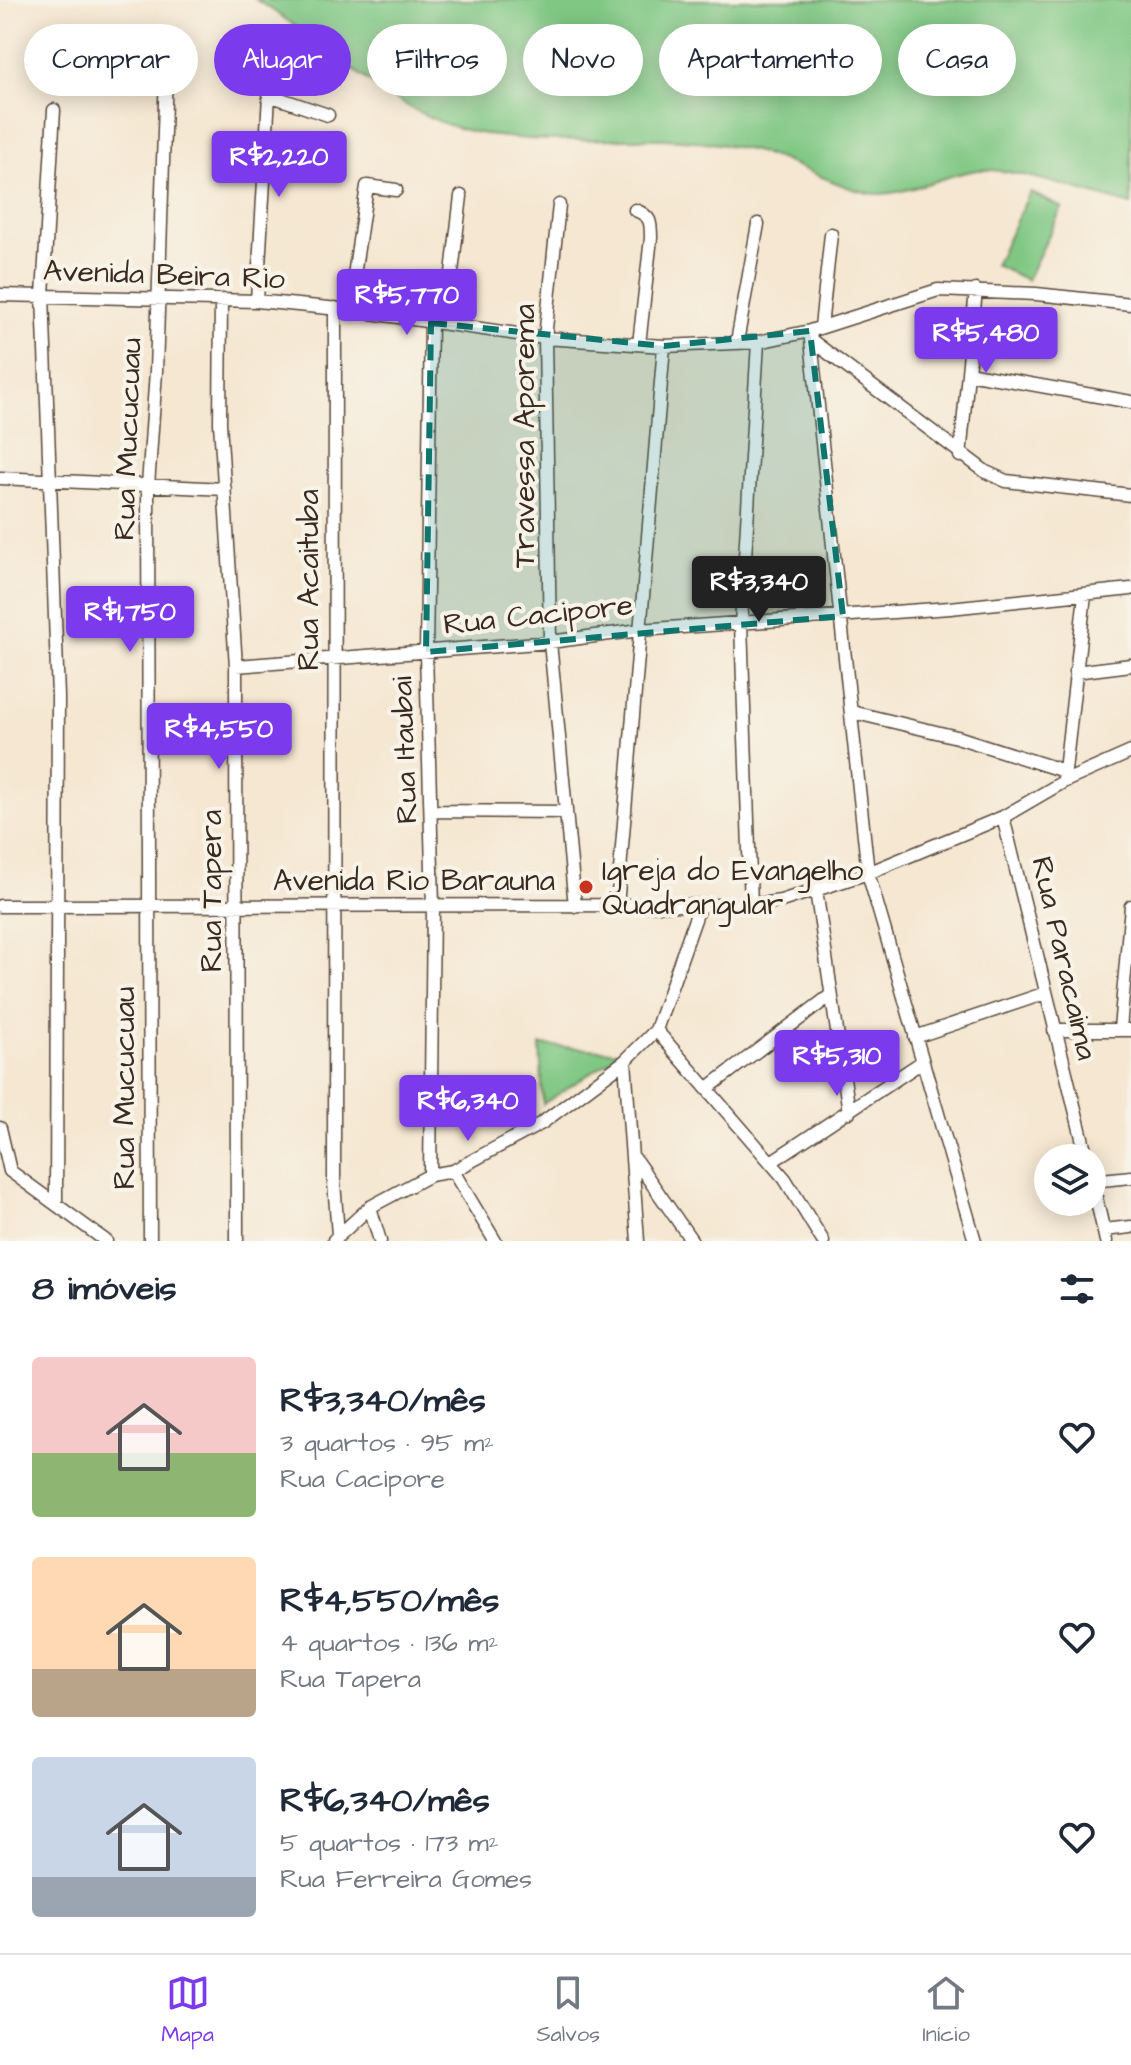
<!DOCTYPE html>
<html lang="pt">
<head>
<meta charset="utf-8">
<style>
	:root { --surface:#fff; --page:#f2f2f3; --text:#1f2937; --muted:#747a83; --line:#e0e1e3; --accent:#7c3aed }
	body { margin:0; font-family:"Architects Daughter",sans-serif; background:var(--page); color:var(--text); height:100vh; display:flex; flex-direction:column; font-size:30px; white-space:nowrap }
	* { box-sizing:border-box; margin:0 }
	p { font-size:26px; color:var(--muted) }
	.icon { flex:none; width:44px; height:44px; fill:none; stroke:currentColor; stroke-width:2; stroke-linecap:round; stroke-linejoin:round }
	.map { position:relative; height:1241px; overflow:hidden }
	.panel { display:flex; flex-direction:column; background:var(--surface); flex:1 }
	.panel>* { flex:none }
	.hud { position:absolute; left:24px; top:24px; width:1084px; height:72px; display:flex; gap:16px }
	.buttons { position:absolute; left:1034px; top:1144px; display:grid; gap:16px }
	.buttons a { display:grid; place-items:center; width:72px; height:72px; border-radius:50%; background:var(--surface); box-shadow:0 4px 20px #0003; font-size:40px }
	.price { position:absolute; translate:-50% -68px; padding:0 18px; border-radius:8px; background:var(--accent); color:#fff; font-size:26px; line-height:52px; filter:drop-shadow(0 2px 4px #0008) }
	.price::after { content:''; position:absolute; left:50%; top:48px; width:24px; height:18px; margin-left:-12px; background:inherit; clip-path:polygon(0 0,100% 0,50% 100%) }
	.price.active { background:#222; color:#fff }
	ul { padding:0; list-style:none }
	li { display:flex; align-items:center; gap:24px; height:200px; padding:0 32px }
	li span { display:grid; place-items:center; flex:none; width:224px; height:160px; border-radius:8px; color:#555 }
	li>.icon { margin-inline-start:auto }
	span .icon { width:96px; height:96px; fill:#fffc; stroke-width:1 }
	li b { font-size:34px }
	h2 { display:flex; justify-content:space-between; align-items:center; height:96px; padding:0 32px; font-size:34px }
	.chip { padding:0 28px; border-radius:36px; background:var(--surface); box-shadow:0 4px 20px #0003; font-size:28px; line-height:72px }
	.chip.active { background:var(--accent); color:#fff }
	.tabs { display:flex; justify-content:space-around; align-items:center; height:112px; border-top:2px solid var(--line); background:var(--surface); font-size:22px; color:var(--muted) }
	.tabs a { display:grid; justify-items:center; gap:4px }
	.tabs .active { color:var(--accent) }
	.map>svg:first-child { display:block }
	.green { fill:#7fc783; stroke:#5d7850; stroke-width:2 }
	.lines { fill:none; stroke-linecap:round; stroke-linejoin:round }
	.minor-casing { stroke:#574639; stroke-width:15 }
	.minor { stroke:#fff; stroke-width:12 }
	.marked { fill:#0f766e; fill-opacity:0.2; stroke:#0f766e; stroke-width:6; stroke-dasharray:16 10; stroke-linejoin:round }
	.poi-dot { fill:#c8321e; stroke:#f7f3e8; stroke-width:3 }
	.labels { text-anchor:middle; stroke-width:8; stroke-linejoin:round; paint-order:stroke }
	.street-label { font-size:30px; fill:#3b2a1e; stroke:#f7f3e8 }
	.poi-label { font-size:30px; fill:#3b2a1e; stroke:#f7f3e8; text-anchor:start }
</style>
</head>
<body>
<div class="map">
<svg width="1131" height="1241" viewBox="0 0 1131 1241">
	<rect width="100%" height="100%" fill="#f7f3e8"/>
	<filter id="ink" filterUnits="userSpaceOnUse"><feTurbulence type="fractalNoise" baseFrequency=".0125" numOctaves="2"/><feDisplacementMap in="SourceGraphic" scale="16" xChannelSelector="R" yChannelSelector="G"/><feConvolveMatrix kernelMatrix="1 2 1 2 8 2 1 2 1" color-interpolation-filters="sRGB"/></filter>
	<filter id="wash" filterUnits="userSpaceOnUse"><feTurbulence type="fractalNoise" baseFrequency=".006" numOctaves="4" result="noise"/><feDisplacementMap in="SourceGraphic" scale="32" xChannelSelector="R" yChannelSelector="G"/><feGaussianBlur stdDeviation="1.8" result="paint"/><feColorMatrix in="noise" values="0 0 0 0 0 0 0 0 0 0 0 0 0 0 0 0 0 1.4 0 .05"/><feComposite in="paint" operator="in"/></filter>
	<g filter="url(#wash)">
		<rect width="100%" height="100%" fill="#f5e7d1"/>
		<path class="green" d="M256 0H1131V205C1095 195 1013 167 978 170 945 174 913 193 879 194 853 194 807 169 782 160 764 153 743 148 724 145 638 129 551 151 465 130 385 109 325 40 256 0Z
			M1030 192 1062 208 1027 280 995 265Z
			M540 1045H541L623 1052 543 1104Z"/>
	</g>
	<g filter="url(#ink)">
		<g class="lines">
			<g class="minor-casing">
				<path id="minor" d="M141 74 166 72 156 371 148 486 150 1241
					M54 110 43 295 58 697 56 1202
					M559 205 545 338 550 642 575 906
					M635 210C651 216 651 222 651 238L639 344
					M0 295 257 301 349 310 545 338 664 346 758 342 810 331 938 290 1036 294 1131 304
					M221 301 220 423 236 666 237 1241
					M257 301 269 95 328 115
					M335 308 334 1182 338 1235
					M349 310 367 186 396 190
					M446 324 461 196
					M821 327 831 234
					M810 331 868 873 975 1241
					M811 340 986 472 1006 481 1131 495
					M737 342 758 224
					M968 373 1131 402
					M960 456 976 290
					M0 478 225 489
					M236 666 550 642 640 630 950 608 1131 589
					M1075 672 1131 665
					M852 712 957 737 1064 771
					M1064 779 1085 595
					M432 811 566 812
					M1003 817 1087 1158
					M816 890 849 1112
					M751 905 741 624 758 342
					M0 906 751 905 781 901 868 873 1003 817 1063 782 1131 752
					M617 906 664 346
					M1120 1029 1131 906
					M656 1030 785 1179 823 1241
					M1054 1030H1131
					M915 1037 1046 993
					M625 1061 638 1241
					M708 1088 831 995
					M0 1128 10 1171 106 1241
					M634 1158 692 1241
					M771 1162 922 1062
					M453 1171 495 1241
					M430 1175 433 906 426 652 431 323
					M1092 1180 1106 1241
					M1092 1181 1131 1177
					M370 1207 380 1241
					M1104 1230 1131 1227
					M334 1240 370 1207 430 1175 453 1171 542 1123 625 1061 656 1030 700 905"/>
			</g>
			<use href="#minor" class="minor"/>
		</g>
	</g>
	<path class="marked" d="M431 323 664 346 810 331 843 616 426 652Z"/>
	<circle class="poi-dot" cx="586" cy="887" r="8"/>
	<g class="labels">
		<g class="street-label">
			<text transform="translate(164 274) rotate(2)" y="10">Avenida Beira Rio</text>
			<text transform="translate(524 436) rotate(-90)" y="10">Travessa Aporema</text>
			<text transform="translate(127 439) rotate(-88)" y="10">Rua Mucucuau</text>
			<text transform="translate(308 580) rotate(-90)" y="10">Rua Acaituba</text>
			<text transform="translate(538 614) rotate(-6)" y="10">Rua Cacipore</text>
			<text transform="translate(404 750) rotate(-92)" y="10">Rua Itaubai</text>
			<text x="414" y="890">Avenida Rio Barauna</text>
			<text transform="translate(211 891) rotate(-90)" y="10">Rua Tapera</text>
			<text transform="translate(1065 958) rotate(77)" y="10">Rua Paracaima</text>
			<text transform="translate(124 1088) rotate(-90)" y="10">Rua Mucucuau</text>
		</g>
		<g class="poi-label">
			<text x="602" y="880">Igreja do Evangelho<tspan x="602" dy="34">Quadrangular</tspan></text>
		</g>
	</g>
</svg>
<div class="buttons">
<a><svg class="icon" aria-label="layers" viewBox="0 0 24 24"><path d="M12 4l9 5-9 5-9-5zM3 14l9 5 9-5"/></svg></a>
</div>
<b class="price" style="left:279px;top:199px">R$2,220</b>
<b class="price" style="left:407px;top:337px">R$5,770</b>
<b class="price" style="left:986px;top:375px">R$5,480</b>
<b class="price active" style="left:759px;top:624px">R$3,340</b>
<b class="price" style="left:130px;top:654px">R$1,750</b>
<b class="price" style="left:219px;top:771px">R$4,550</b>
<b class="price" style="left:837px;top:1098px">R$5,310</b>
<b class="price" style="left:468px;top:1143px">R$6,340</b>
<div class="hud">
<a class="chip">Comprar</a>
<a class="chip active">Alugar</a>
<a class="chip">Filtros</a>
<a class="chip">Novo</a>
<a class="chip">Apartamento</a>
<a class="chip">Casa</a>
</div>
</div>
<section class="panel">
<h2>8 imóveis<svg class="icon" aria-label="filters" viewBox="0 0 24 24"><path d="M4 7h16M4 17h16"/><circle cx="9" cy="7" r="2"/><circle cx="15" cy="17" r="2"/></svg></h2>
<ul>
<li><span style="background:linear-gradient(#f6c9c9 60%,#8fb573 0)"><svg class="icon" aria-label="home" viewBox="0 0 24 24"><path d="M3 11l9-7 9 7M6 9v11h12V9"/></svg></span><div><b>R$3,340/mês</b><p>3 quartos · 95 m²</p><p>Rua Cacipore</p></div><svg class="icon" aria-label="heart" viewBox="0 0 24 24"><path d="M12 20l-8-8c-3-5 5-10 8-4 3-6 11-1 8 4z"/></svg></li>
<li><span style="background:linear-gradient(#ffd9b3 70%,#b9a48a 0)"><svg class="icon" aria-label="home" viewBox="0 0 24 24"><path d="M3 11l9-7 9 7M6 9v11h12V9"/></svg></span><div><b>R$4,550/mês</b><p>4 quartos · 136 m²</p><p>Rua Tapera</p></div><svg class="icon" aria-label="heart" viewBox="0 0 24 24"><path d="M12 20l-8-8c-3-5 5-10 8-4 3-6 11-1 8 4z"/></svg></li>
<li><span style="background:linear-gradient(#c9d6e8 75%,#9aa5b1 0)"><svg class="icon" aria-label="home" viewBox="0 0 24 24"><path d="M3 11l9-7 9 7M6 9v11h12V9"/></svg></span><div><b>R$6,340/mês</b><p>5 quartos · 173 m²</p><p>Rua Ferreira Gomes</p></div><svg class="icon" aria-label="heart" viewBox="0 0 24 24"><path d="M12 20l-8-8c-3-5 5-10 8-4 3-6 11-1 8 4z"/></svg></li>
</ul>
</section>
<nav class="tabs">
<a class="active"><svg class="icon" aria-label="map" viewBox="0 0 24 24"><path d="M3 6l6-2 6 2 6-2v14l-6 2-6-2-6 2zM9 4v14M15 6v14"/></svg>Mapa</a>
<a><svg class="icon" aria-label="saved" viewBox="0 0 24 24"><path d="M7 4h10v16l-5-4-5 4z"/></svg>Salvos</a>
<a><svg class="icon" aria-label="home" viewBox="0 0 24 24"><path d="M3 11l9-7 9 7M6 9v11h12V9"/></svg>Início</a>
</nav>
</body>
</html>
